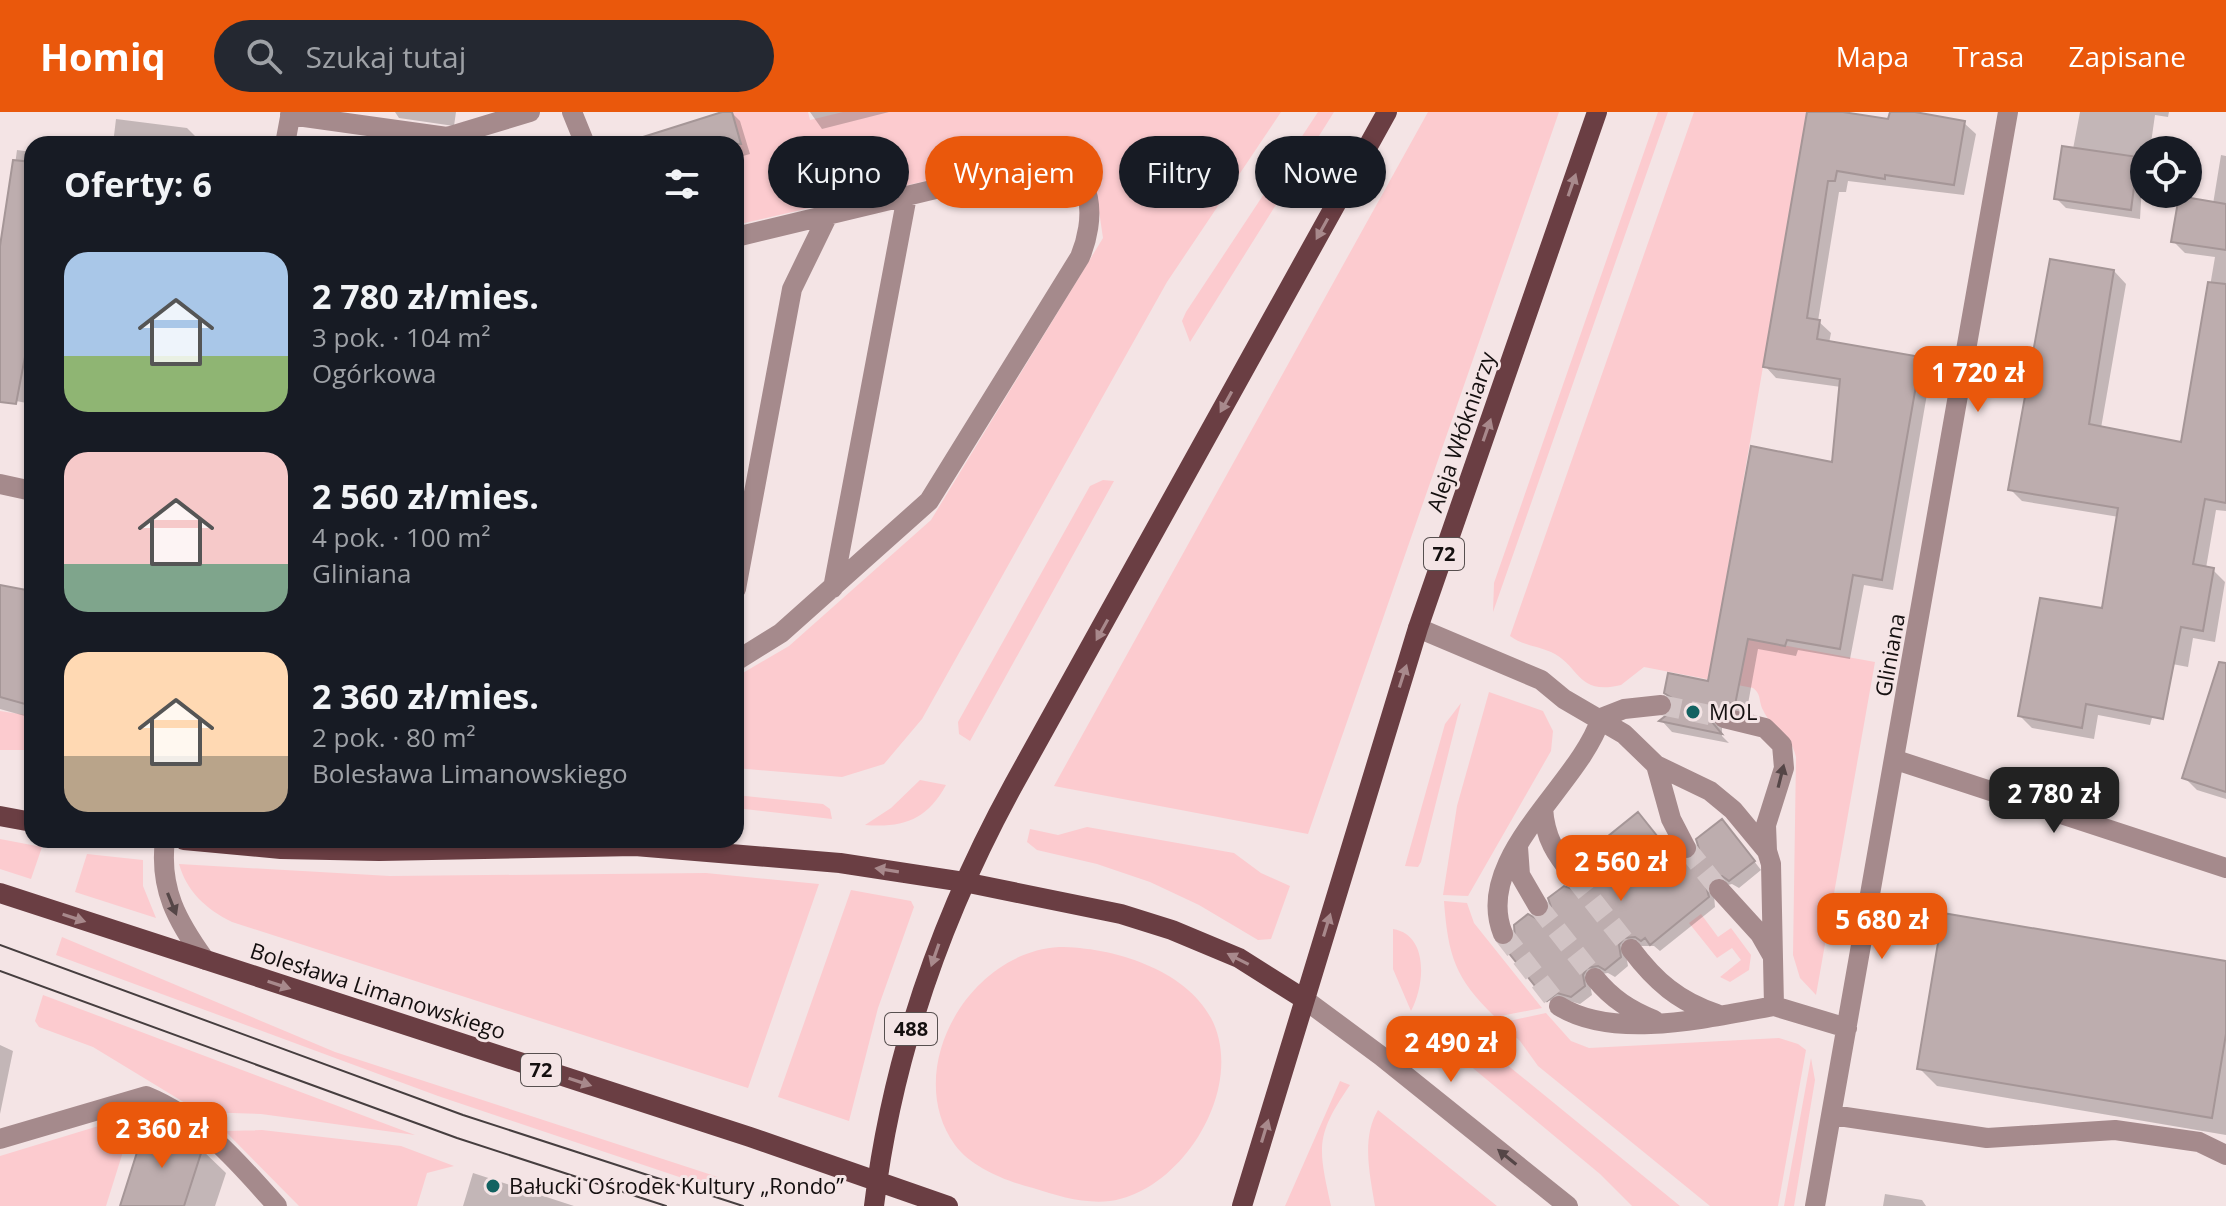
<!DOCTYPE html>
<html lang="pl">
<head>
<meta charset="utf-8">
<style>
	:root { --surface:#171b24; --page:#242831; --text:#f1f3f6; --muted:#9ea1a6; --accent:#ea580c }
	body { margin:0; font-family:"Open Sans",sans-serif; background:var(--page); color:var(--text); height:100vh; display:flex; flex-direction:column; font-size:30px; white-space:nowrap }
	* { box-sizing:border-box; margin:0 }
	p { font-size:26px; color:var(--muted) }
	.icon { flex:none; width:44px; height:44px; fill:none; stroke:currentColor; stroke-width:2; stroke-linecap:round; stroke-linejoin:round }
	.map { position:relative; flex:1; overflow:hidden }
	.side { position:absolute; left:24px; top:24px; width:720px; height:712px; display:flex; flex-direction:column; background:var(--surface); border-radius:24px; box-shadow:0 2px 6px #0004 }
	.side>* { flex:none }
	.top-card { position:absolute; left:768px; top:24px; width:760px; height:72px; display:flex; gap:16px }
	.controls { position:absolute; left:2130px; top:24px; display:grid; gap:16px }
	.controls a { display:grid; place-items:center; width:72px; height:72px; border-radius:50%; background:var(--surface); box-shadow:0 2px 6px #0004; font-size:40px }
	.price { position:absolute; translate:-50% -68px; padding:0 18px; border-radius:16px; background:var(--accent); color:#fff; font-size:26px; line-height:52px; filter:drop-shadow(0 2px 4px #0008) }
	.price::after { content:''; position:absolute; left:50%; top:48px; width:24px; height:18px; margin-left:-12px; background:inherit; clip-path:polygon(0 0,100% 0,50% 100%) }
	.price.active { background:#222; color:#fff }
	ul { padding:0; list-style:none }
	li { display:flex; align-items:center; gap:24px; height:200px; padding:0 40px }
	li span { display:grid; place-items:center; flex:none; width:224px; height:160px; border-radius:24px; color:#555 }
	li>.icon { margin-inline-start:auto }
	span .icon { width:96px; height:96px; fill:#fffc; stroke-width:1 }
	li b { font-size:34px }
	h2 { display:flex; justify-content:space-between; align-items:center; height:96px; padding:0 40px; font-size:34px }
	.pill { padding:0 28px; border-radius:36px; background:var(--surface); box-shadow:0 2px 6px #0004; font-size:28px; line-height:72px }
	.pill.active { background:var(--accent); color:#fff }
	header { display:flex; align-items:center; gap:48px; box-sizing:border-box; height:112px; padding:0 40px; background:var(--accent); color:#fff }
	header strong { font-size:38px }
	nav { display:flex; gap:44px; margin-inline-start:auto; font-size:28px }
	.search { width:560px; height:72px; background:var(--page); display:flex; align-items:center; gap:20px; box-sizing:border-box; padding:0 28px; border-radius:44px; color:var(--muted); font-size:30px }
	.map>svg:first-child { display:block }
	.green { fill:#fccbcf }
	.shadow { fill:#0003 }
	.building { fill:#bdadae; stroke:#a59697; stroke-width:2 }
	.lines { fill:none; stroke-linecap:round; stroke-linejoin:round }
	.minor-tunnel { stroke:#d2c4c5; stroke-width:20; stroke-dasharray:20 10; stroke-linecap:butt }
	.minor { stroke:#a58a8c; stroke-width:20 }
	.major { stroke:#6a3e43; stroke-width:20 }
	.tram { stroke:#463e3f; stroke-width:2 }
	.oneway { fill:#a8898c }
	.oneway2 { fill:#554647 }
	.poi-dot { fill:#126261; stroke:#f4e4e5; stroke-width:3 }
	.labels { text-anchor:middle; stroke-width:6; stroke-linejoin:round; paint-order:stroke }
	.shield { fill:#f4e4e5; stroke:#574f4f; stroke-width:2 }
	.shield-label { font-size:20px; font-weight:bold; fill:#140f0f }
	.street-label { font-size:22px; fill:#140f0f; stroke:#f4e4e5 }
	.poi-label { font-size:22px; fill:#140f0f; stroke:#f4e4e5; text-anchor:start }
</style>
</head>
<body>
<header>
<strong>Homiq</strong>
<div class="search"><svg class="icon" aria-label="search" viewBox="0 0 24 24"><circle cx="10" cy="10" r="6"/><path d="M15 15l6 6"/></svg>Szukaj tutaj</div>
<nav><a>Mapa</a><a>Trasa</a><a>Zapisane</a></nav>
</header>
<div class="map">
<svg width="2226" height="1094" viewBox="0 0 2226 1094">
	<rect width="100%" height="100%" fill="#f4e4e5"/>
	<path class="green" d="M732 0H808L810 8 843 0H1281L1167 170 922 607 884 652 842 665 736 656V565L789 534 931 408 1103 126 1089 31 736 113V34L741 32Z
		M1318 0H1334L1190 230 1182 209 1186 200Z
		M1428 0H1559L1308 722 1054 674Z
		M1658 0H1668L1493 500 1494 471Z
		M1694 0H1807L1717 521 1875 550 1816 883 1800 866 1793 843 1796 645C1790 619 1771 617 1763 598 1758 588 1762 583 1753 576L1644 555 1621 573C1576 584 1580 553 1551 540 1537 534 1522 533 1510 524Z
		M1103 368 1114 369 970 629 959 622 958 610 1090 374Z
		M1489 580 1543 599 1553 619 1551 639 1468 784 1443 783 1457 694Z
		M1461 591 1421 750 1418 755 1405 754 1445 612Z
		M0 599 32 604V638H0Z
		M920 668 946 673C927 708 903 716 865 713L891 696Z
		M736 683 823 692 830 697 832 707 736 696Z
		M1087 715 1234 741 1261 761 1290 774 1271 827 1258 828 1199 793 1150 770 1097 752 1037 738 1027 730 1030 717 1058 723Z
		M0 727 42 735 31 767 0 757Z
		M87 742 143 748V774L156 806 75 780Z
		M179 752 390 764 706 761 819 772 748 976 232 810C206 797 187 780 179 752Z
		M851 778 911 789 914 795 878 896 849 1009 778 985Z
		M1444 789 1467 791 1474 811 1542 896 1495 905C1455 866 1448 844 1444 789Z
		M1701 802 1718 825 1731 816 1751 843 1749 858 1730 870 1720 865 1741 848 1732 836 1717 846 1689 811Z
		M1393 817C1429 823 1425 873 1411 899L1393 857Z
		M62 825 335 940 718 1065 715 1077 438 984 56 843Z
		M1059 835C1112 835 1185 857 1211 906 1247 974 1183 1079 1110 1089 1084 1092 1058 1084 1033 1076 1006 1069 972 1056 955 1033 901 958 969 840 1059 835Z
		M43 883 415 1023 261 1002 200 1000 93 935 39 915 35 909Z
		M1546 901 1571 929 1589 936 1779 926 1798 932 1806 938 1778 1094H1710L1538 954 1520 929 1500 911Z
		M1456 914 1462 916 1680 1094H1632L1600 1062 1438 927Z
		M1811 946 1815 968 1794 1094H1784Z
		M1340 969 1350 973C1315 1024 1318 1035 1331 1094H1285Z
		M1378 998 1497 1094H1375C1370 1063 1361 1026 1378 998Z
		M115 1009 131 1014 106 1094H0V1044Z
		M262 1018 401 1034 454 1054 427 1061 417 1094H299L225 1019Z"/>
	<path class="shadow" d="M395 0H456L454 14 399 6Z
		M731 0 740 9 750 42 736 46V32H635L634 28Z
		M810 0H889L822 17Z
		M1809 0 1890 10 1892 0H1904L1964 11 1976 22 1964 83 1848 69 1846 80H1839L1818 209 1831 221 1829 231 1920 247 1931 259 1893 478 1864 473 1850 547 1798 538 1796 544 1758 537 1746 603 1722 614V624L1729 631 1672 620 1662 609 1710 571 1834 353 1841 275 1776 266 1765 254Z
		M2080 0H2169L2168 5 2155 3 2150 38H2144L2140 107 2066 96 2056 86 2073 37Z
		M116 7 187 16 203 32H113Z
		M17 38 32 40V292L0 286V165Z
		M2221 43 2226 44V399L2216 398 2206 456 2213 458 2225 470 2215 530 2193 526 2188 555 2167 551 2150 613 2098 603 2094 627 2032 616 2020 604 2104 499 2119 405 2022 389 2010 377 2114 159 2126 172 2101 316 2183 332 2215 145 2185 141 2173 129 2213 92Z
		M0 475 32 481V606L0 597Z
		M2226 608V687L2197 678 2184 665Z
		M1730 718 1761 758 1739 776 1732 772 1719 775 1714 783 1715 795 1660 839 1654 834H1632L1626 842 1628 854 1615 865 1608 861 1595 863 1590 872 1592 883 1580 892 1566 888 1557 896 1549 888 1539 809 1551 802 1550 787 1675 747 1694 749Z
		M2226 851V1023L1937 974 1919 956Z
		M0 933 13 939 0 1002Z
		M201 1037 226 1061 215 1094H122Z
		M473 1061 574 1094H463Z
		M1885 1082 1922 1088 1926 1094H1883Z"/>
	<path class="building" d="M722 0H732L741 32H644L643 25Z
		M1807 0H1843L1888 7 1890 0H1915L1965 9 1954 73 1885 63V67L1837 59 1835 69H1828L1807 206 1820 208 1817 227 1921 245 1882 468 1853 463 1840 537 1787 528 1785 534 1748 527 1735 593 1727 590 1712 602V610L1722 622 1659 609 1673 598 1672 586 1664 581 1668 561 1708 569 1751 334 1832 350 1840 267 1763 255Z
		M2062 34 2138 45 2131 98 2054 87Z
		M13 48 32 50V208L16 292 0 290V134Z
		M2179 84 2226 92V138L2171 130Z
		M2050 147 2114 158 2089 312 2181 330 2208 170 2226 172V391L2205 387 2193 452 2214 456 2203 519 2181 515 2163 607 2086 592 2082 616 2018 604 2040 486 2102 496 2118 396 2008 378Z
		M0 473 32 479V594L0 585Z
		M2219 550 2226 551V680L2182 666Z
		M1638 700 1674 745 1693 747 1699 737 1696 727 1722 707 1755 749 1729 769 1722 764 1711 767 1706 774 1709 785 1650 833 1645 826 1641 829 1635 825 1624 826 1619 833 1621 845 1605 858 1598 854 1587 856 1583 863 1585 874 1571 885 1557 881 1547 889 1504 835 1515 827 1514 813 1528 802 1537 807 1545 805 1551 795 1548 786 1564 774 1575 778 1582 775 1588 755 1581 746Z
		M1943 801 2226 849V922L2212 1006 1917 957Z
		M146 1012 193 1027 203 1035 184 1094H120Z"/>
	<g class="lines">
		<path class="minor-tunnel" d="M1661 593 1724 606
			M1686 736 1719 777
			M1574 765 1631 837
			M1538 794 1595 866
			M1503 822 1559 894"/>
		<path class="minor" d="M572 0 585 32
			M290 3 447 25 530 0
			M285 32 291 0
			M736 125 1048 50C1097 56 1095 109 1080 145L929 389 781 521 736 549
			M0 372 32 379
			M833 476 907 84
			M736 477 792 177 828 103
			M1418 516 1541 568 1564 587 1624 622 1656 653 1710 679 1733 698 1767 739 1771 752 1774 894 1847 916
			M1724 606 1765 616 1782 633 1784 656 1766 713 1767 739
			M1896 648 2226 756
			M1656 653 1671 707 1686 736
			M1543 696C1545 727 1556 742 1574 765
			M165 728C159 777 177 809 205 848
			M1518 735 1520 763 1538 794
			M1719 777 1760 822 1772 843
			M1503 822C1472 746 1579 674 1601 606L1624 597 1661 593
			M1631 837C1655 869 1679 890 1717 902
			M1595 866C1612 887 1630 898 1654 908
			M1304 887 1381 944 1568 1094
			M1559 894C1615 929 1711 905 1774 894
			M1832 1003 1987 1026 2115 1018 2199 1030 2226 1043
			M0 1027 146 984C202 1007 238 1050 277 1094
			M1815 1094 2008 0"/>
		<path class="major" d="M0 704 32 710
			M184 728 281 737 379 739 635 734 840 751 964 770 1121 802 1172 818 1239 846 1304 887
			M0 781 750 1025 948 1094
			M874 1094C892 945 942 803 1014 672L1387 0
			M1242 1094 1418 516 1597 0"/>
		<path class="tram" d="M0 833 463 1003 743 1094
			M0 859 457 1026 666 1094"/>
	</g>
	<defs><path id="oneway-solid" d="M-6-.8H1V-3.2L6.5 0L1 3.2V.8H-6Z" transform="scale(2)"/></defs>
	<g class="oneway">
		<use href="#oneway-solid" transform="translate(1572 73) rotate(-71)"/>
		<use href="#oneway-solid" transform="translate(1322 117) rotate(119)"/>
		<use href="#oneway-solid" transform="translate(1226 290) rotate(119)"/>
		<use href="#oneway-solid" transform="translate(1487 318) rotate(-71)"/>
		<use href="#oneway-solid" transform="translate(1102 518) rotate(119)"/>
		<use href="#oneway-solid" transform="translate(1403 564) rotate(-72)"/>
		<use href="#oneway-solid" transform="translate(887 758) rotate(-171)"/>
		<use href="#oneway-solid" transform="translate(74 806) rotate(18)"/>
		<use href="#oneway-solid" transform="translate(1327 813) rotate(-73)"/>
		<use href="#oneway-solid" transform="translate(935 843) rotate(109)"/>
		<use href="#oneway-solid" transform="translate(1238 847) rotate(-153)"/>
		<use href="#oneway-solid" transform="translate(279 873) rotate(18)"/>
		<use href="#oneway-solid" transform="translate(580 970) rotate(18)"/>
		<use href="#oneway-solid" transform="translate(1265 1019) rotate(-73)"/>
	</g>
	<g class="oneway2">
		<use href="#oneway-solid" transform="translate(1781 664) rotate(-76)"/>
		<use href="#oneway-solid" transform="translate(172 792) rotate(68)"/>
		<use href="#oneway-solid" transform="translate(1507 1045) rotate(-141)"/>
	</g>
	<g class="poi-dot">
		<circle cx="1693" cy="600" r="8"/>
		<circle cx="493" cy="1074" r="8"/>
	</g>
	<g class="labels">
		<g class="shield">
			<rect x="1424" y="426" width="40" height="32" rx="6"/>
			<rect x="885" y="901" width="52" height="32" rx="6"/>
			<rect x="521" y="942" width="40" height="32" rx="6"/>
		</g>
		<g class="shield-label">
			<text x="1444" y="449">72</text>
			<text x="911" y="924">488</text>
			<text x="541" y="965">72</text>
		</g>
		<g class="street-label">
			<text transform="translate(1461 320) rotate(-71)" y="8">Aleja Włókniarzy</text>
			<text transform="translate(1890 543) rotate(-80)" y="8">Gliniana</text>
			<text transform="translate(378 879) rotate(18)" y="8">Bolesława Limanowskiego</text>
		</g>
		<g class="poi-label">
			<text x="1709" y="608">MOL</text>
			<text x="509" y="1082">Bałucki Ośrodek Kultury „Rondo”</text>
		</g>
	</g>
</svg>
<div class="controls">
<a><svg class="icon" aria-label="locate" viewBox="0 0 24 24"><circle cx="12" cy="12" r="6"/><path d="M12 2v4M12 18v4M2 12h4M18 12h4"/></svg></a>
</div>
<b class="price" style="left:1978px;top:302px">1 720 zł</b>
<b class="price active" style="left:2054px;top:723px">2 780 zł</b>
<b class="price" style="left:1621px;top:791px">2 560 zł</b>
<b class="price" style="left:1882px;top:849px">5 680 zł</b>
<b class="price" style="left:1451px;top:972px">2 490 zł</b>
<b class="price" style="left:162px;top:1058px">2 360 zł</b>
<div class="top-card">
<a class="pill">Kupno</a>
<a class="pill active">Wynajem</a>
<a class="pill">Filtry</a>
<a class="pill">Nowe</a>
</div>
<section class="side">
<h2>Oferty: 6<svg class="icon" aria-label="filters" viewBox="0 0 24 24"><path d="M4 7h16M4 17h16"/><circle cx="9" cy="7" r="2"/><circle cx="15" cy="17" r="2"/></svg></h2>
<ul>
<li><span style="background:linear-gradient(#a9c7e8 65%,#8fb573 0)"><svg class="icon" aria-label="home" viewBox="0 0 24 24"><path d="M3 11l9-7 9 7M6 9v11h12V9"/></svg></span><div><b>2 780 zł/mies.</b><p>3 pok. · 104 m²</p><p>Ogórkowa</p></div></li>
<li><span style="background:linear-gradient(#f6c9c9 70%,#7fa58c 0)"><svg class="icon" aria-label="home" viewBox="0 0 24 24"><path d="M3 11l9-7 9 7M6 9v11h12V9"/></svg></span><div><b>2 560 zł/mies.</b><p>4 pok. · 100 m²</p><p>Gliniana</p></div></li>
<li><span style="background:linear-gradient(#ffd9b3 65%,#b9a48a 0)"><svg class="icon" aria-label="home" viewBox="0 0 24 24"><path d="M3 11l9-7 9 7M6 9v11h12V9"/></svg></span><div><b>2 360 zł/mies.</b><p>2 pok. · 80 m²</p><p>Bolesława Limanowskiego</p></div></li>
</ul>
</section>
</div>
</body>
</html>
